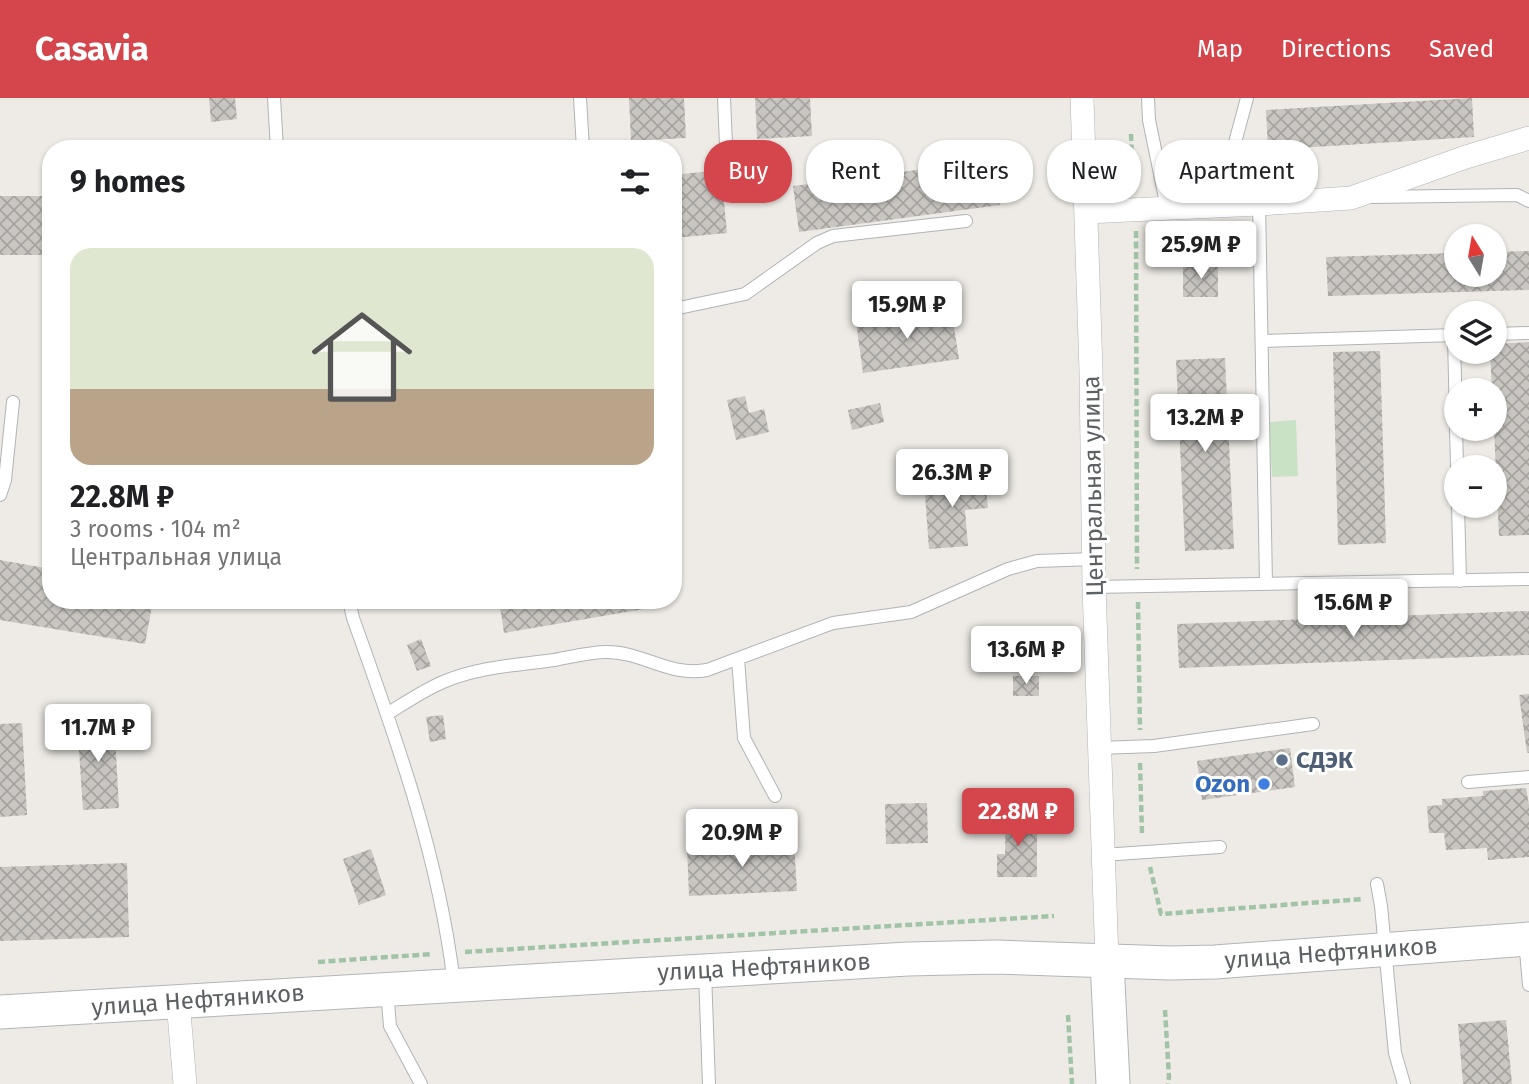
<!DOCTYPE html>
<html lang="en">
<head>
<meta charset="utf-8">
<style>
	:root { --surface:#fff; --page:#f6f6f6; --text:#202124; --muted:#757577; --accent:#d4464c }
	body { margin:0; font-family:"Fira Sans",sans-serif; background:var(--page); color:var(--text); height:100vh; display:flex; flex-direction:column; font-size:26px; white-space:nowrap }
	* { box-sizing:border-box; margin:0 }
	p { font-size:23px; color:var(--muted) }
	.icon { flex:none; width:38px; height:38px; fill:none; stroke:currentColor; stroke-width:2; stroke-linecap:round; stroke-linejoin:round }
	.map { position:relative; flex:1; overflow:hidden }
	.side { position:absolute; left:42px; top:42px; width:640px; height:469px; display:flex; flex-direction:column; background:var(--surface); border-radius:28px; box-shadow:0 2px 5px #0004 }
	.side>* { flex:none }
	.hud { position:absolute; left:704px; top:42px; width:665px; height:63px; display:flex; gap:14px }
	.needle { width:46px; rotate:349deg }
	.buttons { position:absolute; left:1444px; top:126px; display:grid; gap:14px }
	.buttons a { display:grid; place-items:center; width:63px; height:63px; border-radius:50%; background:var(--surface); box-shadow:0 2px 5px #0004; font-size:35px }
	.price { position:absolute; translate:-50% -60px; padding:0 16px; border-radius:7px; background:#fff; color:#222; font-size:23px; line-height:46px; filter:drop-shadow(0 2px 4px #0008) }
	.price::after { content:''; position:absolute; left:50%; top:42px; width:21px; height:16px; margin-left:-10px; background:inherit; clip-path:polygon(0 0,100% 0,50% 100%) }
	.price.selected { background:var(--accent); color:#fff }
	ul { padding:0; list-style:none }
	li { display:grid; align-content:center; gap:14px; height:371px; padding:0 28px }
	li span { display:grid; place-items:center; height:217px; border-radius:21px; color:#555 }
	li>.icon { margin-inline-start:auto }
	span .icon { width:126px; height:126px; fill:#fffc; stroke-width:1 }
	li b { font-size:30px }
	h2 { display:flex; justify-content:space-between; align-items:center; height:84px; padding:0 28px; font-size:30px }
	.pill { padding:0 24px; border-radius:28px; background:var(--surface); box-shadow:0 2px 5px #0004; font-size:24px; line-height:63px }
	.pill.selected { background:var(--accent); color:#fff }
	header { display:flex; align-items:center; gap:42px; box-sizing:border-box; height:98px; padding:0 35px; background:var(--accent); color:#fff }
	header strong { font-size:33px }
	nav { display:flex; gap:38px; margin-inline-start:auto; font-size:24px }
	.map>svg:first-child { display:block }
	.park { fill:#c9e2c5 }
	.building { fill:url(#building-cross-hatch) }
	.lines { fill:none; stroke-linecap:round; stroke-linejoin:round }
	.lane-casing { stroke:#b1b3b6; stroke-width:14 }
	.street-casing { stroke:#b1b3b6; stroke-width:24 }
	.secondary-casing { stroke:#b2b5b8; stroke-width:35 }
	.path { stroke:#a1c4a7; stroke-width:4.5; stroke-dasharray:7 3.5; stroke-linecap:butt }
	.lane { stroke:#fff; stroke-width:12 }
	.street { stroke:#fff; stroke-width:23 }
	.secondary { stroke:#fff; stroke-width:33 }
	.service-dot { fill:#5c6f8a; stroke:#fff; stroke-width:2.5 }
	.shop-dot { fill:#3f7fe0; stroke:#fff; stroke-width:2.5 }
	.labels { text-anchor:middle; stroke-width:6; stroke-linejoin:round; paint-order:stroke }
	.street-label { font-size:24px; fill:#5d6164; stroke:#fff }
	.service-label { font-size:24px; font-weight:bold; fill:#4e5e75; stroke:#fff; text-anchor:start }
	.shop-label { font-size:24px; font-weight:bold; fill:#366cbe; stroke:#fff; text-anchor:end }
</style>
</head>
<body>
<header>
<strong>Casavia</strong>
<nav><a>Map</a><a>Directions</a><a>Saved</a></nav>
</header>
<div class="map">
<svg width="1529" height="986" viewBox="0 0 1529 986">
	<defs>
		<pattern id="building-cross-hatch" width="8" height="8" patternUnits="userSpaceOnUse" patternTransform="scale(1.75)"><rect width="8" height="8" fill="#c9c6c2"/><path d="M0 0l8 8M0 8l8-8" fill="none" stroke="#a6a4a1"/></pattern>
	</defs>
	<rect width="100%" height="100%" fill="#eeebe6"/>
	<path class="park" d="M1296 322 1298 378 1272 379 1269 324Z"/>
	<path class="building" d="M209 0H235L237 21 211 24Z
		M629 0H684L686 40 631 43Z
		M755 0H810L812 38 757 41Z
		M1472 0 1474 39 1268 52 1266 12Z
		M994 62 1000 107 799 134 793 88Z
		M721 72 727 135 674 140V77Z
		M0 98H51V157H0Z
		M1529 153V192L1328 198 1326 159 1456 155V177H1494V154Z
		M1218 166V199H1183V167Z
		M951 210 959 261 863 275 856 224Z
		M1529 244V437L1499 438 1494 331V292H1492L1490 254H1494V246Z
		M1380 253 1386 445 1338 447 1333 254Z
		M1225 260 1234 451 1185 453 1176 262Z
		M745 298 749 315 764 311 769 334 736 342 727 302Z
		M880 305 884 324 852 332 848 312Z
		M985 378 988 410 965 412 968 448 929 451 924 383Z
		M0 462 51 471V502H153L145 546 0 522Z
		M499 502H642L644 511 504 535Z
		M1529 513V557L1179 570 1177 526Z
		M421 541 431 568 417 573 407 547Z
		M1013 578H1039V598H1013Z
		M1529 596V655H1527L1519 597Z
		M443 617 446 641 430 644 426 619Z
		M114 620 119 710 83 712 77 622Z
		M22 625 27 717 0 719V626Z
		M1290 650 1295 689 1202 702 1197 663Z
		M1526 690 1529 707V759L1488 762 1487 750 1446 752 1444 735H1429L1427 708 1442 707V701L1483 698V693Z
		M927 705 928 745 886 746 885 706Z
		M1006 708H1021V731L1037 732V779H997V756H1005Z
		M794 744 797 793 689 798 687 749Z
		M371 751 386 797 359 807 343 761Z
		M127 765 129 839 0 843V769Z
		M1506 922 1512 986H1463L1458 926Z"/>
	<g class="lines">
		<g class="lane-casing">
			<path id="lane" d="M274 0 277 51
				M580 0 583 51
				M724 0 726 47
				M1148 0 1149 22 1167 110
				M1372 99 1517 97 1529 103
				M1259 106 1266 486
				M1218 108 1247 0
				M674 211 745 196 817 145 833 138 966 123
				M1494 236 1529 235
				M1454 237 1456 326
				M1262 243 1456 237
				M1456 331 1457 369
				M0 397 5 382 13 304
				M1458 408 1460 483
				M1094 489 1529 481
				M349 502 353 520C396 640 439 758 454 886
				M738 561 744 640 775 698
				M387 616C405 605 424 592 443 584 478 569 517 567 554 562 571 559 590 554 607 554 643 554 669 579 707 572L833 525 911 514 1008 471 1037 463 1094 461
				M1099 650 1154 648 1313 626
				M1468 684 1529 679
				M1102 757 1220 749
				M1377 786 1381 808 1395 955 1404 986
				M1525 842 1529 887
				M705 875 709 986
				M387 893 390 928 421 986"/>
		</g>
		<g class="street-casing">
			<path id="street" d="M1082 0 1091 273 1094 489 1107 863
				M1086 114 1259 106 1351 100 1466 59 1529 40
				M178 903 185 986"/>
		</g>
		<g class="secondary-casing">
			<path id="secondary" d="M1107 863 1113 986
				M0 914 908 861 996 859 1170 865 1215 864 1529 841"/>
		</g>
		<path class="path" d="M1131 36 1133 90
			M1136 133 1137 471
			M1138 504 1140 632
			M1140 665 1142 737
			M1150 769 1161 816 1363 801
			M465 854 1054 818
			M318 864 432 856
			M1165 912 1169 979 1168 986
			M1068 917 1072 986"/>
		<use href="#lane" class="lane"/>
		<use href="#street" class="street"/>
		<use href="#secondary" class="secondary"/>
	</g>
	<circle class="service-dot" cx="1282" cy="662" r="7"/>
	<circle class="shop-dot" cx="1264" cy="686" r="7"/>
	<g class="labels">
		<g class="street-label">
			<text transform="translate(1093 388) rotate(-91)" y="8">Центральная улица</text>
			<text transform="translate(1331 855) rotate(-4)" y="8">улица Нефтяников</text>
			<text transform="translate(764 869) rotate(-3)" y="8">улица Нефтяников</text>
			<text transform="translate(198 902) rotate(-4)" y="8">улица Нефтяников</text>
		</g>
		<g class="service-label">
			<text x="1296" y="670">СДЭК</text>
		</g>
		<g class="shop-label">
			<text x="1250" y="694">Ozon</text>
		</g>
	</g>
</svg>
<div class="buttons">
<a><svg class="needle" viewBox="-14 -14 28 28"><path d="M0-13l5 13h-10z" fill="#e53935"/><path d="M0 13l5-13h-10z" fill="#757577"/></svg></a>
<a><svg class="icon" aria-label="layers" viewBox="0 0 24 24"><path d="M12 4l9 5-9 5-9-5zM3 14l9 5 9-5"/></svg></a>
<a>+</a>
<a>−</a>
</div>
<b class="price" style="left:1201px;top:183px">25.9M ₽</b>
<b class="price" style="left:907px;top:243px">15.9M ₽</b>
<b class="price" style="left:1205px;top:356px">13.2M ₽</b>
<b class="price" style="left:952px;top:411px">26.3M ₽</b>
<b class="price" style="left:1353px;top:541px">15.6M ₽</b>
<b class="price" style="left:1026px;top:588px">13.6M ₽</b>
<b class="price" style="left:98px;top:666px">11.7M ₽</b>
<b class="price selected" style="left:1018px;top:750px">22.8M ₽</b>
<b class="price" style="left:742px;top:771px">20.9M ₽</b>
<div class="hud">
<a class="pill selected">Buy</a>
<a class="pill">Rent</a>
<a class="pill">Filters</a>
<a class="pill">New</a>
<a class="pill">Apartment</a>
</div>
<section class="side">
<h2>9 homes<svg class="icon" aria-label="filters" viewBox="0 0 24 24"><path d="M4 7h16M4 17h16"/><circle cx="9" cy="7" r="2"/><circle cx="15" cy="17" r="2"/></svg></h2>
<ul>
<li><span style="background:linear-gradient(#dfe7d0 65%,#b9a48a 0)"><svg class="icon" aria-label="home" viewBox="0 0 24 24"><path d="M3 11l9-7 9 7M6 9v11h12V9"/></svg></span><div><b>22.8M ₽</b><p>3 rooms · 104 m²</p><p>Центральная улица</p></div></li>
</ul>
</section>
</div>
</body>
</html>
